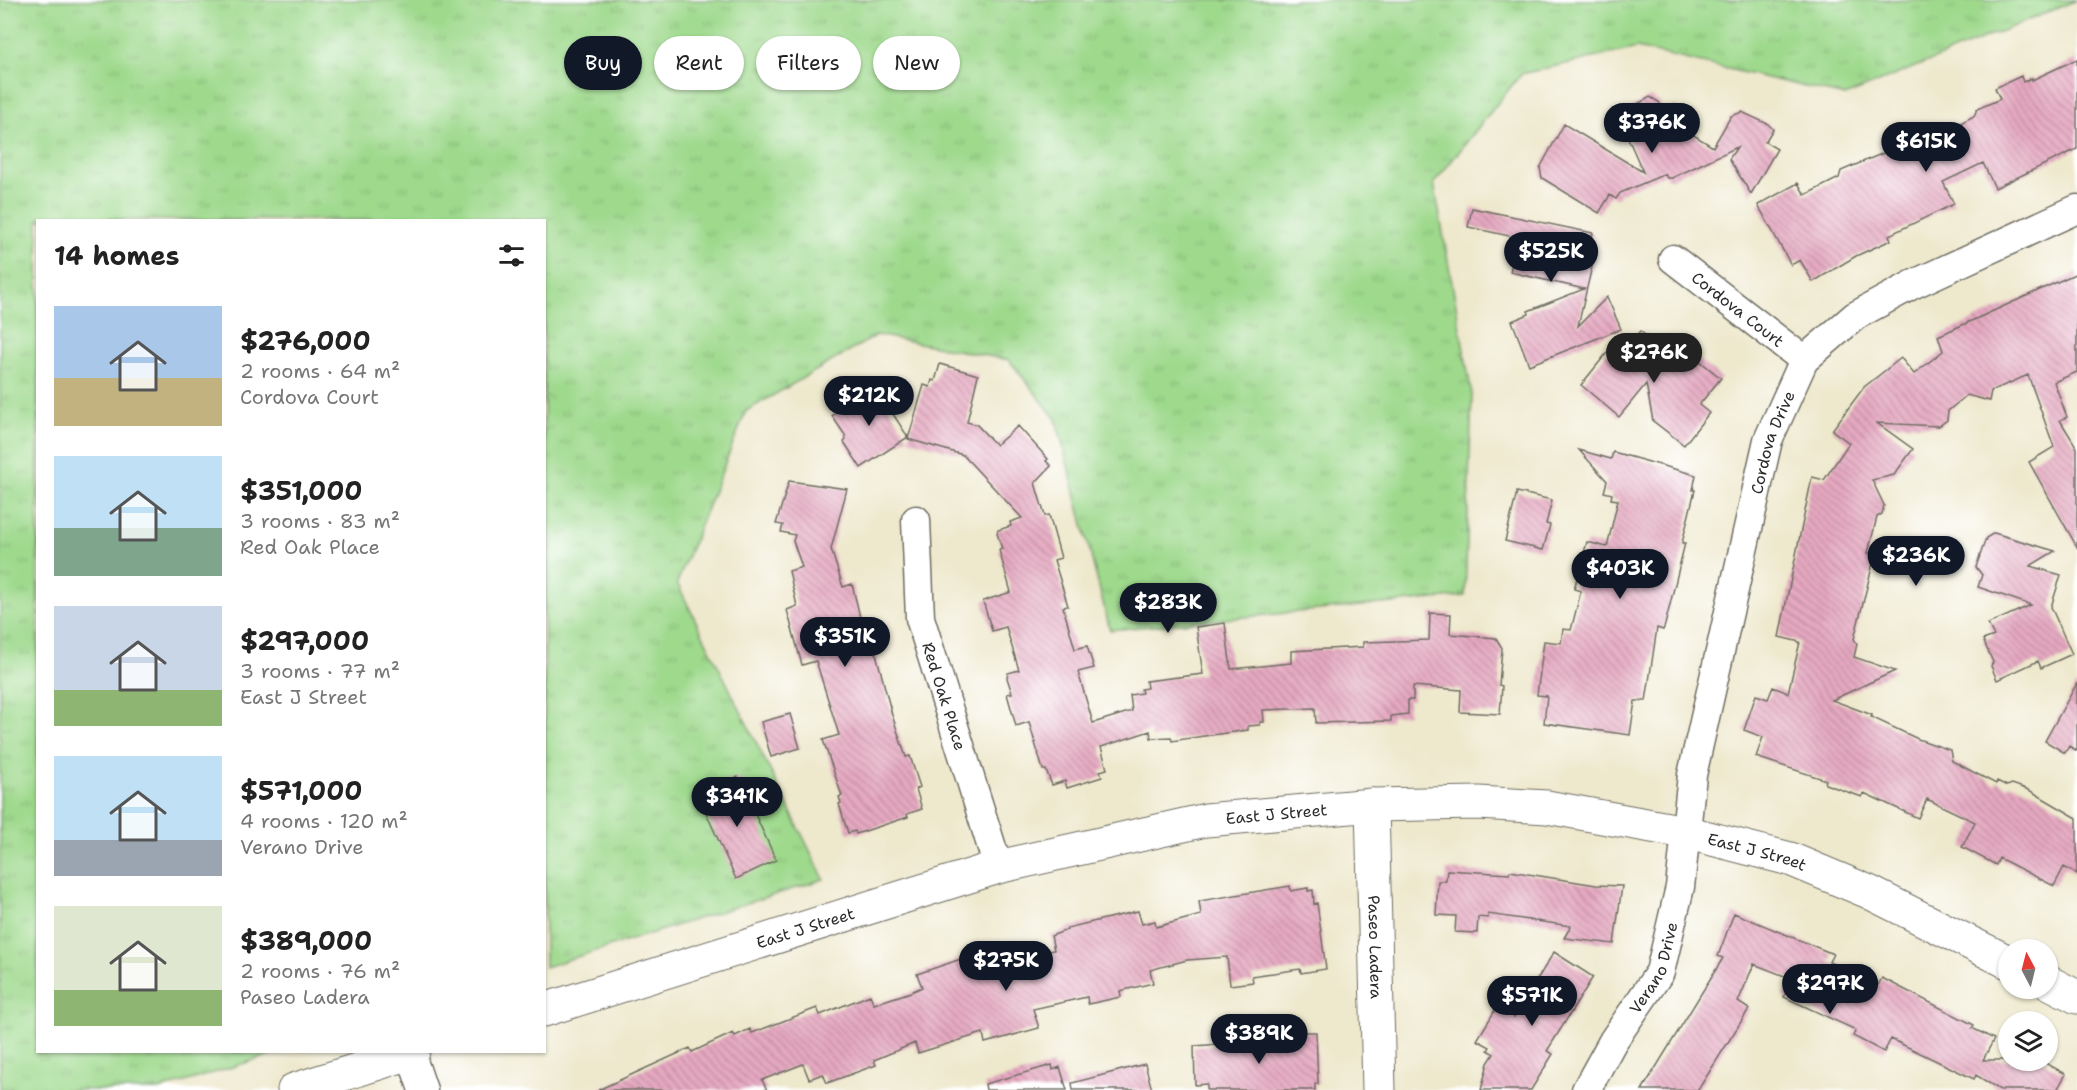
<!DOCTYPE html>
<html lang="en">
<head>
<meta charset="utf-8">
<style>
	:root { --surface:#fff; --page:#f2f2f2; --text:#222; --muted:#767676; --accent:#111827 }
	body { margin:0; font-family:"Shantell Sans",sans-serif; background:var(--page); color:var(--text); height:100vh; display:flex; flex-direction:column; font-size:22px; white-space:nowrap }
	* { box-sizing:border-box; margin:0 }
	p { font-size:20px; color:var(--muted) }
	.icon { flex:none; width:33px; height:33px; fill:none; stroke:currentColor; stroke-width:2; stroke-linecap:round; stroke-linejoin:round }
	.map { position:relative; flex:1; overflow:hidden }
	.drawer { position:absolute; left:36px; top:219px; width:510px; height:834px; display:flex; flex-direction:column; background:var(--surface); border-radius:0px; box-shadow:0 2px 4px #0004 }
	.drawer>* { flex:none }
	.top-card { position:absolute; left:564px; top:36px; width:570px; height:54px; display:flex; gap:12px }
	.needle { width:39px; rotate:353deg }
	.buttons { position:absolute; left:1998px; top:939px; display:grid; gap:12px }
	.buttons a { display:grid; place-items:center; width:60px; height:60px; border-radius:50%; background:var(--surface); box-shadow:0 2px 4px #0004; font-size:30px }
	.price { position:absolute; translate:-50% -51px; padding:0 14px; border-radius:21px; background:var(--accent); color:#fff; font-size:20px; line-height:39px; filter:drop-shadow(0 2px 3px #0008) }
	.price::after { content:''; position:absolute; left:50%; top:36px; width:18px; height:14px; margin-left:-9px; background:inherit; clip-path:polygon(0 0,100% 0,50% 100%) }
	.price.on { background:#222; color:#fff }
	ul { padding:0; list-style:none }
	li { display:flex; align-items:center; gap:18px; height:150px; padding:0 18px }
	li span { display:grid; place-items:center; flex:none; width:168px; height:120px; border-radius:0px; color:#555 }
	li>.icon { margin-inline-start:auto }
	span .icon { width:72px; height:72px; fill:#fffc; stroke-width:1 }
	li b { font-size:26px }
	h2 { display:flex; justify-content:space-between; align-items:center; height:72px; padding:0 18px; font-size:26px }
	.pill { padding:0 21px; border-radius:27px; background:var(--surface); box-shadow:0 2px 4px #0004; font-size:21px; line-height:54px }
	.pill.on { background:var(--accent); color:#fff }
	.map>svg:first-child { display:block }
	.grass { fill:url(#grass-tufts); stroke:#64825c; stroke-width:1.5 }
	.building { fill:url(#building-back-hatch) }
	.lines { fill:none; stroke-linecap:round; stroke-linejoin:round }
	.minor-casing { stroke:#6f6d63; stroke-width:31 }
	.tertiary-casing { stroke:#6f6d63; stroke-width:35 }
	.minor { stroke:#fff; stroke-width:28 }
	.tertiary { stroke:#fff; stroke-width:33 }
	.labels { text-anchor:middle; stroke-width:5; stroke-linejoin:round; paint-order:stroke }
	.street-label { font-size:16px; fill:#2b2b2b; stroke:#fff }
</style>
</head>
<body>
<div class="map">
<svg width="2077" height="1090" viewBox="0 0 2077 1090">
	<defs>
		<pattern id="grass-tufts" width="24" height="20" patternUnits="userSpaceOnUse" patternTransform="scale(1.5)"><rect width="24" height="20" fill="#9ed98c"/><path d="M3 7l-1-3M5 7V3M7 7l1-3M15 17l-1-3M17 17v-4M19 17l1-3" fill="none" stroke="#88ba79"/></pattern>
		<pattern id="building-back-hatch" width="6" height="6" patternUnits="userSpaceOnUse" patternTransform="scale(1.5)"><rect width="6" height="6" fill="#e6a9c1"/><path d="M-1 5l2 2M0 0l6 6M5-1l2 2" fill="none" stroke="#bb8a9d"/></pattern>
	</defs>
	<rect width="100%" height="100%" fill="#fff"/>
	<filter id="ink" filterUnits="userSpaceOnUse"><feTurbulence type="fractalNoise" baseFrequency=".0167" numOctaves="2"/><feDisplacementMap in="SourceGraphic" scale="12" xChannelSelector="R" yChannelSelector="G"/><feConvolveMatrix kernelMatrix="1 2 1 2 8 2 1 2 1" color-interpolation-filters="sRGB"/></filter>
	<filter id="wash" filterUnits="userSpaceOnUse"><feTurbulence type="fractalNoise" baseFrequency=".008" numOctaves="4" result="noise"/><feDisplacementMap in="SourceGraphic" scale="24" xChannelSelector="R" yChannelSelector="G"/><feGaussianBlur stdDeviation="1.35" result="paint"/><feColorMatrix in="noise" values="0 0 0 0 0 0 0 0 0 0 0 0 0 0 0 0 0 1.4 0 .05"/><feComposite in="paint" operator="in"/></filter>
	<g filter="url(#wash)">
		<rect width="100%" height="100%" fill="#eee8cc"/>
		<path class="grass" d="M0 0H2077L1845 96 1637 48 1521 74 1434 183 1472 395 1465 596 1110 630 1056 419 1009 360 877 335 746 411 677 583 824 879 545 967 544 220H38V1052H280L159 1090H0Z"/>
		<g id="blocks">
			<path class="building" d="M2077 59V149L1995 188 1983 163 1943 182 1954 204 1889 235 1891 240 1856 256 1813 282 1800 260 1791 265 1758 205 1798 183 1805 195 1839 178 1841 171 1886 152 1885 149 1930 129 1934 137 1974 116 1977 109 2000 99 1995 88 2021 76 2023 82 2032 78V80Z
				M1650 97 1659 102 1663 111 1676 106 1687 131 1713 147 1731 116 1742 112 1768 124 1773 129 1765 142 1777 149 1751 194 1729 159 1737 147 1672 178H1667L1665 174 1620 193 1616 199 1610 195 1599 213 1542 178 1540 168 1564 124 1643 172 1620 120 1625 111Z
				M1472 208 1593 233 1589 251 1594 252V258L1578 326 1607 297 1621 329 1529 365 1512 321 1529 314 1528 311 1584 289 1510 272 1514 255 1511 251 1514 237 1468 227Z
				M2077 273V372L2054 382 2067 417 2060 420 2077 448V547L2029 462 2054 447 2028 375 1991 391 1989 401 1967 395 1948 411 1947 420 1939 426 1877 423 1913 449 1894 475 1872 480 1884 505 1882 514 1877 517 1868 553 1875 555 1854 639 1857 644 1854 657 1895 671 1832 700 1872 715 1871 717 1918 739 1950 750 1952 761 1996 784 1997 781 2007 786 2012 784 2029 790 2077 818V874L2064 867 2054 886 1999 858 1996 865 1962 847 1975 822 1927 799 1918 818 1864 793 1862 797 1825 784 1826 780 1756 757 1763 737 1744 730 1756 695 1768 699 1773 687 1788 693 1800 642 1779 637 1812 477 1824 480 1849 443 1832 430 1864 387 1901 358 1914 374 1943 351 1938 336Z
				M1640 331 1681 364 1691 354 1721 378 1699 405 1709 413 1684 445 1653 421 1646 384 1619 417 1581 385 1622 334 1627 346Z
				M940 364 978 375 967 422 977 425 996 445 1018 426 1048 459 1046 461 1051 466 1035 483 1045 516 1049 515 1061 558 1054 560 1068 606 1063 607 1075 649 1087 646 1094 668 1078 672 1093 723 1132 711 1130 695 1142 693 1141 689 1147 688 1146 681 1203 674 1196 627 1225 623 1231 669 1291 663V651L1363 647V642L1429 640 1430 613 1451 614 1450 634 1496 638 1502 648 1499 685 1502 686 1500 714 1460 712 1461 690 1413 686V700H1408V714L1391 716V721L1316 723 1315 708 1263 710 1264 722H1260V725L1248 726V730L1204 736 1172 741 1171 737 1151 738 1150 731 1101 747 1107 769 1100 771 1102 777 1067 788 1065 781 1052 785 1046 770H1043L1029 722 1016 726 1007 694 1012 693 1007 678 1008 673 1019 670 1006 627 992 631 983 601 1011 592 999 550 1002 549 997 533 998 530 1011 526 1010 522 1022 518 963 455 908 439 924 385 930 387 932 380 935 381Z
				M868 388 872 395 878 391 908 437 861 468 844 442 846 440 845 435 832 416 837 412 835 409Z
				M1579 450 1611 459 1613 452 1696 475 1693 490H1695L1682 543H1685L1665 625 1663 630 1657 628 1646 701H1635L1630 735 1544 723 1547 696 1537 695 1544 641 1561 643 1563 629 1571 630 1581 591 1574 589 1587 542 1607 547 1618 500 1611 499 1612 494 1604 492 1607 481Z
				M789 481 847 489 831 549 843 587 852 584 861 621 867 619 892 715 906 757 910 756 920 787 916 789 922 809 907 814 908 817 856 834 855 831 848 833 839 804 841 803 839 797 842 796 823 740 839 735 816 661 802 665 787 610 797 606 789 571 802 567 793 541 795 535 781 532 783 525 776 524Z
				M1517 492 1552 500 1546 524 1550 525 1543 550 1505 541Z
				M1994 533 2055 551 2030 566 2061 575 2051 607 2072 654 2041 668 2038 661 1997 680 1991 666 1993 662 1983 640 1994 636 1988 624 2031 605 1978 587 1982 575 1976 567 1986 538Z
				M2077 683V751L2069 746 2065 753 2045 741Z
				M790 714 800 748 771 757 761 722Z
				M738 777 776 860 736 879 698 795Z
				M1447 870 1509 874 1510 871 1596 885 1622 886 1614 944 1564 938 1571 926 1488 914V918L1478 917 1477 933 1455 932 1456 916 1436 915 1438 881H1446Z
				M1290 886 1291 891 1308 888V891L1313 890 1314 904 1317 903 1326 969 1301 973 1300 969 1252 976 1253 982 1230 985 1227 957 1187 960 1150 970 1153 983 1120 991 1121 997 1088 1004 1087 997 1033 1009 1039 1028 985 1043 983 1033 918 1053 915 1043 874 1060 876 1065 827 1083 823 1074 809 1079 803 1064 762 1080 767 1090H598L690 1048 692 1052 733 1033 735 1036 750 1029 752 1033 817 1008 820 1015 870 995 874 1004 911 992 922 987 917 974 958 960 991 950 992 955 1007 951 1008 954 1012 952 1014 958 1054 950 1051 936 1067 930V928L1138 911 1142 924 1155 921 1156 927 1201 915 1199 901Z
				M1734 913 1833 954 1829 962 1878 985 1882 978 1974 1025 1972 1028 1994 1039 1983 1060H2040L2066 1074 2057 1090H2000L1976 1075 1974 1079 1891 1039 1884 1052 1853 1036 1856 1030 1784 997 1792 979 1754 964 1738 1002 1749 1009 1698 1090H1642L1723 958 1718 956Z
				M1554 952 1593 977 1547 1051 1553 1054 1531 1090H1481L1488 1063 1494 1054 1488 1050 1490 1047 1477 1040 1497 1007 1514 1017Z
				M1292 1032H1316L1318 1084H1315V1090H1207V1084L1195 1085 1194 1046 1292 1039Z
				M1145 1064 1152 1090H1073L1072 1083Z
				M1052 1065 1053 1070 1060 1067 1067 1090H986L985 1084Z"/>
		</g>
	</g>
	<g filter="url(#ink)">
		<use href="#blocks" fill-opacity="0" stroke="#6f6d63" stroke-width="1.5"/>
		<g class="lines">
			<g class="minor-casing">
				<g id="minor">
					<path id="s1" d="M1673 259 1804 360"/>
					<path id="s2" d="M916 520 920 618 998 867"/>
					<path d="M410 1052 423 1090"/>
					<path id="s3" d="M1586 1090 1613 1041 1660 972 1680 887 1692 775 1768 440 1804 360 1855 316 1912 285 2077 209"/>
				</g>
			</g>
			<g class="tertiary-casing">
				<g id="tertiary">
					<path id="s4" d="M1372 805 1379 1090"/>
					<path d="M2048 982 2077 997"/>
					<path id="s5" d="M544 1010 998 867 1206 820 1372 805 1479 803 1547 807 1685 832 1790 859 1869 892 2008 962"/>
					<path d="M294 1090 413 1052"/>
				</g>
			</g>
			<use href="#minor" class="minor"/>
			<use href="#tertiary" class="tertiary"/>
		</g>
	</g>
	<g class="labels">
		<g class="street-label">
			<text dy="6" stroke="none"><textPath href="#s1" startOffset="82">Cordova Court</textPath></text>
			<text dy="6" stroke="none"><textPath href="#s3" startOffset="682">Cordova Drive</textPath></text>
			<text dy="6" stroke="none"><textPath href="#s2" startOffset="180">Red Oak Place</textPath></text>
			<text dy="6" stroke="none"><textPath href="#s5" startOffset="760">East J Street</textPath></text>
			<text dy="6" stroke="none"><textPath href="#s5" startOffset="1246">East J Street</textPath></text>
			<text dy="6" stroke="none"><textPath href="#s5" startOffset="274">East J Street</textPath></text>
			<text dy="6" stroke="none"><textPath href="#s4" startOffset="142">Paseo Ladera</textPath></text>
			<text dy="6" stroke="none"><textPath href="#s3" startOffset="141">Verano Drive</textPath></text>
		</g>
	</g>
</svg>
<div class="buttons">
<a><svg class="needle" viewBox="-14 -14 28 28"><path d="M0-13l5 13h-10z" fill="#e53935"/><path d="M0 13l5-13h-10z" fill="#767676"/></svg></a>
<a><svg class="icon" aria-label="layers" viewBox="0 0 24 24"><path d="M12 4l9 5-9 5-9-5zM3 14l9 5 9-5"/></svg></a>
</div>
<b class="price" style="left:1652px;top:154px">$376K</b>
<b class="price" style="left:1926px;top:173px">$615K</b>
<b class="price" style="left:1551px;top:283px">$525K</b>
<b class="price on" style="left:1654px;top:384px">$276K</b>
<b class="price" style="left:869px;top:427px">$212K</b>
<b class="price" style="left:1916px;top:587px">$236K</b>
<b class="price" style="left:1620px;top:600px">$403K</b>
<b class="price" style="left:1168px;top:634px">$283K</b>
<b class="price" style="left:845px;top:668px">$351K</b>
<b class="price" style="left:737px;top:828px">$341K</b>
<b class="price" style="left:1006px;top:992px">$275K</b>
<b class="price" style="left:1830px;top:1015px">$297K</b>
<b class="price" style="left:1532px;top:1027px">$571K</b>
<b class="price" style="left:1259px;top:1065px">$389K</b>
<div class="top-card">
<a class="pill on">Buy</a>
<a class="pill">Rent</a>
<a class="pill">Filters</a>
<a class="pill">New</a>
</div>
<section class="drawer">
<h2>14 homes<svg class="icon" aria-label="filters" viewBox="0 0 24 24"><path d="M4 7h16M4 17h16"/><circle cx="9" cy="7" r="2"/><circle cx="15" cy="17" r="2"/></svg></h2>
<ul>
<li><span style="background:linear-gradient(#a9c7e8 60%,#c2b280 0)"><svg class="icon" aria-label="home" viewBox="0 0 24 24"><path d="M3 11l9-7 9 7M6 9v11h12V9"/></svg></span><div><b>$276,000</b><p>2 rooms · 64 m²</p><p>Cordova Court</p></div></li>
<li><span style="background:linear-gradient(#bfe0f5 60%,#7fa58c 0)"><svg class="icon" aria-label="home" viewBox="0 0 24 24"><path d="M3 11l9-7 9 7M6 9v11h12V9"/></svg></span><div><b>$351,000</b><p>3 rooms · 83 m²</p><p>Red Oak Place</p></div></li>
<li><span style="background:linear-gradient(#c9d6e8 70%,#8fb573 0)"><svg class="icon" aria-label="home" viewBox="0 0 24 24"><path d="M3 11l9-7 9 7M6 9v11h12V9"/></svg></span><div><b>$297,000</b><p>3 rooms · 77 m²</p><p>East J Street</p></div></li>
<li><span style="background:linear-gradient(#bfe0f5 70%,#9aa5b1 0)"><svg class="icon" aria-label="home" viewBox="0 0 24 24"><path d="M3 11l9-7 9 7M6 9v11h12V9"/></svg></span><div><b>$571,000</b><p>4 rooms · 120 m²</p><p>Verano Drive</p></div></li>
<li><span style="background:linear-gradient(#dfe7d0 70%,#8fb573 0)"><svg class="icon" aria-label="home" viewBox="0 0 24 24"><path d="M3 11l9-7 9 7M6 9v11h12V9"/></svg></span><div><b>$389,000</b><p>2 rooms · 76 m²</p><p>Paseo Ladera</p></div></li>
</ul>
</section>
</div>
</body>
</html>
